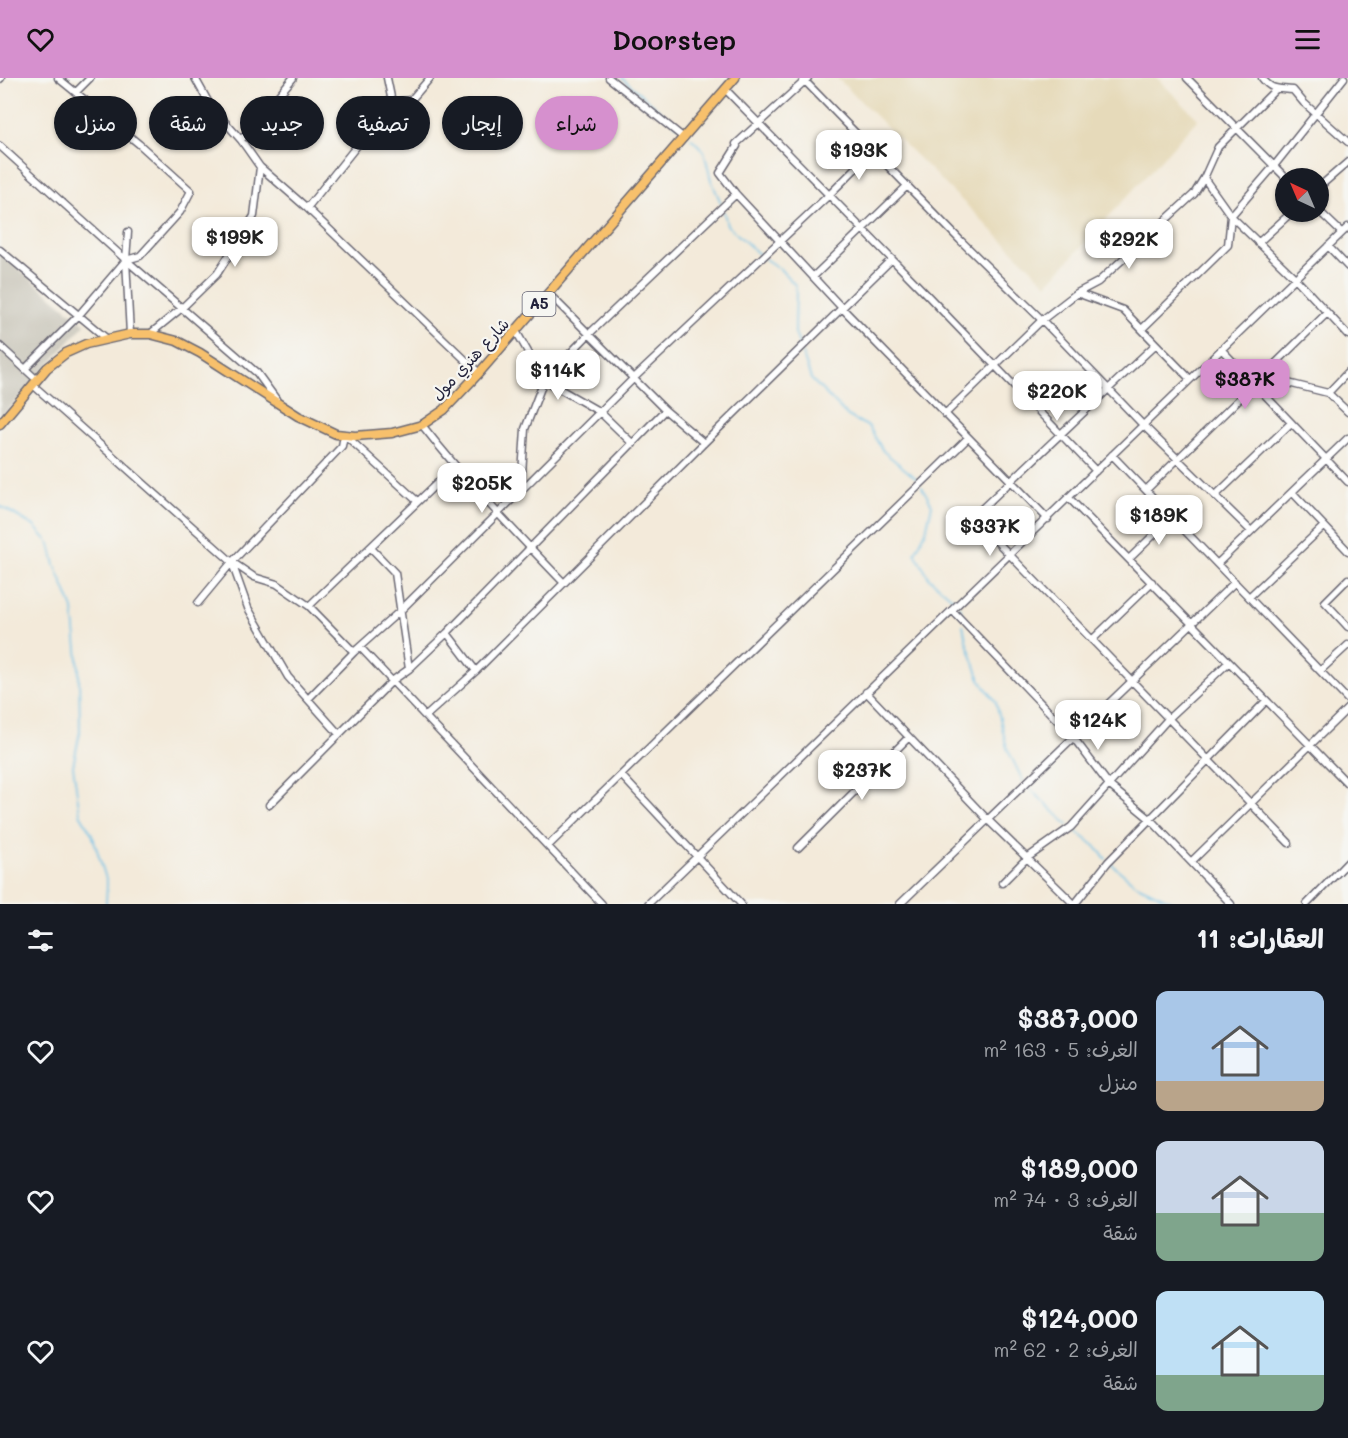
<!DOCTYPE html>
<html lang="ar">
<head>
<meta charset="utf-8">
<style>
	:root { --surface:#171b24; --page:#242831; --text:#f1f3f6; --muted:#9ea1a6; --accent:#d690ce }
	body { margin:0; font-family:Mali,"Playpen Sans Arabic",sans-serif; background:var(--page); color:var(--text); direction:rtl; height:100vh; display:flex; flex-direction:column; font-size:22px; white-space:nowrap }
	* { box-sizing:border-box; margin:0 }
	p { font-size:20px; color:var(--muted) }
	.icon { flex:none; width:33px; height:33px; fill:none; stroke:currentColor; stroke-width:2; stroke-linecap:round; stroke-linejoin:round }
	.map { position:relative; height:826px; overflow:hidden; direction:ltr }
	.panel { display:flex; flex-direction:column; background:var(--surface); flex:1 }
	.panel>* { flex:none }
	.banner { position:absolute; left:18px; top:18px; width:600px; height:54px; direction:rtl; display:flex; gap:12px }
	.needle { width:39px; rotate:316deg }
	.buttons { position:absolute; left:1275px; top:90px; display:grid; gap:12px }
	.buttons a { display:grid; place-items:center; width:54px; height:54px; border-radius:50%; background:var(--surface); box-shadow:0 2px 4px #0004; font-size:30px }
	.price { position:absolute; translate:-50% -51px; padding:0 14px; border-radius:12px; background:#fff; color:#222; font-size:20px; line-height:39px; filter:drop-shadow(0 2px 3px #0008) }
	.price::after { content:''; position:absolute; left:50%; top:36px; width:18px; height:14px; margin-left:-9px; background:inherit; clip-path:polygon(0 0,100% 0,50% 100%) }
	.price.active { background:var(--accent); color:#111 }
	ul { padding:0; list-style:none }
	li { display:flex; align-items:center; gap:18px; height:150px; padding:0 24px }
	li span { display:grid; place-items:center; flex:none; width:168px; height:120px; border-radius:12px; color:#555 }
	li>.icon { margin-inline-start:auto }
	span .icon { width:72px; height:72px; fill:#fffc; stroke-width:1 }
	li b { font-size:26px }
	h2 { display:flex; justify-content:space-between; align-items:center; height:72px; padding:0 24px; font-size:26px }
	.pill { padding:0 21px; border-radius:27px; background:var(--surface); box-shadow:0 2px 4px #0004; font-size:21px; line-height:54px }
	.pill.active { background:var(--accent); color:#111 }
	header { display:flex; justify-content:space-between; align-items:center; height:78px; padding:0 24px; background:var(--accent); color:#111; font-size:27px; font-weight:600 }
	.map>svg:first-child { display:block }
	.built { fill:#e6daba }
	.industrial { fill:#c8c4b8 }
	.lines { fill:none; stroke-linecap:round; stroke-linejoin:round }
	.stream { stroke:#6abfe7; stroke-width:1.5 }
	.minor-casing { stroke:#6b6873; stroke-width:9 }
	.highway-casing { stroke:#6b6873; stroke-width:11 }
	.minor { stroke:#fff; stroke-width:6 }
	.highway { stroke:#f7c06c; stroke-width:8 }
	.labels { text-anchor:middle; stroke-width:4.5; stroke-linejoin:round; paint-order:stroke }
	.shield { fill:#f6f6f2; stroke:#626272; stroke-width:1.5 }
	.shield-label { font-size:15px; font-weight:bold; fill:#22223b }
	.street-label { font-size:16px; fill:#22223b; stroke:#f6f6f2 }
</style>
</head>
<body>
<header><svg class="icon" aria-label="menu" viewBox="0 0 24 24"><path d="M4 6h16M4 12h16M4 18h16"/></svg>Doorstep<svg class="icon" aria-label="heart" viewBox="0 0 24 24"><path d="M12 20l-8-8c-3-5 5-10 8-4 3-6 11-1 8 4z"/></svg></header>
<div class="map">
<svg width="1348" height="826" viewBox="0 0 1348 826">
	<rect width="100%" height="100%" fill="#f6f6f2"/>
	<filter id="ink" filterUnits="userSpaceOnUse"><feTurbulence type="fractalNoise" baseFrequency=".0167" numOctaves="2"/><feDisplacementMap in="SourceGraphic" scale="12" xChannelSelector="R" yChannelSelector="G"/><feConvolveMatrix kernelMatrix="1 2 1 2 8 2 1 2 1" color-interpolation-filters="sRGB"/></filter>
	<filter id="wash" filterUnits="userSpaceOnUse"><feTurbulence type="fractalNoise" baseFrequency=".008" numOctaves="4" result="noise"/><feDisplacementMap in="SourceGraphic" scale="24" xChannelSelector="R" yChannelSelector="G"/><feGaussianBlur stdDeviation="1.35" result="paint"/><feColorMatrix in="noise" values="0 0 0 0 0 0 0 0 0 0 0 0 0 0 0 0 0 1.4 0 .05"/><feComposite in="paint" operator="in"/></filter>
	<g filter="url(#wash)">
		<rect width="100%" height="100%" fill="#f3eada"/>
		<path class="built" d="M837 0H1157L1198 41 1047 206Z"/>
		<path class="industrial" d="M0 176 85 246 0 341Z"/>
		<g class="lines">
			<path class="stream" d="M622 0 683 52
				M691 60 704 73 711 102 721 125
				M724 134 727 147 761 178
				M765 181 780 191 796 208 795 255 800 269
				M802 274 811 301 848 338 869 349 883 373 917 401 919 405
				M922 409 932 427 926 453 915 475 929 500 956 523
				M0 428 34 448 50 466 55 487 73 531 79 591 80 654 73 688 80 736 92 756 107 804 106 826
				M960 529 962 539
				M963 547 966 562 980 602 996 624 1007 670 1023 703
				M1026 707 1068 747
				M1072 750 1095 768 1106 781
				M1109 784 1135 806 1178 826"/>
		</g>
	</g>
	<g filter="url(#ink)">
		<g class="lines">
			<g class="minor-casing">
				<path id="minor" d="M58 0 139 66 191 113 180 134 140 178 126 182 130 256
					M195 0 210 27 241 62 260 89 307 130 479 295
					M609 0 684 60
					M802 0 960 162 1042 242 1143 347 1251 453
					M808 0 736 66 737 68 720 95 736 116 842 230 1048 441
					M1187 0 1286 100
					M1262 0C1272 13 1278 10 1293 12L1304 25 1348 64
					M0 1 1 0
					M725 11 929 219 1096 393
					M76 14 90 0
					M392 24 411 22 430 0
					M241 62 293 0
					M0 68 126 182 257 295 276 321
					M1204 100 1231 138 1295 200 1348 257
					M1318 110 1348 84
					M307 130 392 24 387 0
					M1318 132 1342 155
					M1258 165 1292 134
					M1328 168 1348 189
					M0 172 106 260
					M813 199 907 108
					M548 215 665 332 704 365
					M1077 215 1123 232 1190 301
					M1142 251 1228 167 1231 138 1274 88 1344 0
					M516 253 544 302 600 334 633 366
					M150 256 183 229 217 196 254 138 260 89
					M1156 266 973 439 1289 765
					M0 268 37 302
					M1221 271 1348 404
					M25 291 79 237 126 182 128 154
					M33 307 232 484 254 499 277 506 309 528 354 574
					M1328 315 1348 294
					M1265 317 1280 303 1328 315 1348 334
					M945 336 1042 242 1077 215 1098 204 1194 116 1204 100 1218 69 1275 12
					M422 347C466 403 515 454 564 505
					M345 357 417 423
					M1112 377 1348 622
					M521 411 525 351 544 302 589 256 736 116
					M1146 412 1327 235
					M1292 414 1348 473
					M1216 417 1291 345
					M1069 420 1348 706
					M371 470 395 495 409 591
					M1129 481 1172 439
					M232 485 248 530 288 599 339 656
					M1217 486 1348 360
					M1348 501 1325 524 1348 549
					M1249 519 1324 448
					M198 525 232 484 342 368 344 357
					M309 528 455 388
					M952 532 1073 659 1110 708 1150 741 1231 826
					M447 555 476 593
					M1092 562 1152 504
					M360 569 602 826
					M1320 593 1348 567
					M866 614 988 742 1074 826
					M308 621 354 574 401 532 633 301 829 117 873 73
					M426 638 476 593 704 365 892 181
					M621 697 741 826
					M269 727 392 603 409 591 447 555 665 332
					M548 768 968 360
					M798 770 909 659
					M1191 784 1348 630
					M1002 805 1027 780 1071 749 1168 641 1229 584
					M648 826 1348 149
					M900 826 1235 504
					M1075 826 1108 784 1266 623
					M1307 826 1348 784"/>
			</g>
			<g class="highway-casing">
				<path id="highway" d="M0 346 47 290 66 275 86 266 130 256H150L177 263 200 275 298 338 336 356 355 358 392 355 422 347 444 332 479 295 735 0"/>
			</g>
			<use href="#minor" class="minor"/>
			<use href="#highway" class="highway"/>
		</g>
	</g>
	<g class="labels">
		<rect class="shield" x="522.5" y="214" width="33" height="24" rx="4.5"/>
		<g class="shield-label">
			<text x="539" y="231">A5</text>
		</g>
		<g class="street-label">
			<text transform="translate(470 281) rotate(-47)" y="6">شارع هنري مول</text>
		</g>
	</g>
</svg>
<div class="buttons">
<a><svg class="needle" viewBox="-14 -14 28 28"><path d="M0-13l5 13h-10z" fill="#e53935"/><path d="M0 13l5-13h-10z" fill="#9ea1a6"/></svg></a>
</div>
<b class="price" style="left:859px;top:103px">$193K</b>
<b class="price" style="left:235px;top:190px">$199K</b>
<b class="price" style="left:1129px;top:192px">$292K</b>
<b class="price" style="left:558px;top:323px">$114K</b>
<b class="price active" style="left:1245px;top:332px">$387K</b>
<b class="price" style="left:1057px;top:344px">$220K</b>
<b class="price" style="left:482px;top:436px">$205K</b>
<b class="price" style="left:1159px;top:468px">$189K</b>
<b class="price" style="left:990px;top:479px">$337K</b>
<b class="price" style="left:1098px;top:673px">$124K</b>
<b class="price" style="left:862px;top:723px">$237K</b>
<div class="banner">
<a class="pill active">شراء</a>
<a class="pill">إيجار</a>
<a class="pill">تصفية</a>
<a class="pill">جديد</a>
<a class="pill">شقة</a>
<a class="pill">منزل</a>
</div>
</div>
<section class="panel">
<h2>العقارات: 11<svg class="icon" aria-label="filters" viewBox="0 0 24 24"><path d="M4 7h16M4 17h16"/><circle cx="9" cy="7" r="2"/><circle cx="15" cy="17" r="2"/></svg></h2>
<ul>
<li><span style="background:linear-gradient(#a9c7e8 75%,#b9a48a 0)"><svg class="icon" aria-label="home" viewBox="0 0 24 24"><path d="M3 11l9-7 9 7M6 9v11h12V9"/></svg></span><div><b>$387,000</b><p>الغرف: 5 · 163 m²</p><p>منزل</p></div><svg class="icon" aria-label="heart" viewBox="0 0 24 24"><path d="M12 20l-8-8c-3-5 5-10 8-4 3-6 11-1 8 4z"/></svg></li>
<li><span style="background:linear-gradient(#c9d6e8 60%,#7fa58c 0)"><svg class="icon" aria-label="home" viewBox="0 0 24 24"><path d="M3 11l9-7 9 7M6 9v11h12V9"/></svg></span><div><b>$189,000</b><p>الغرف: 3 · 74 m²</p><p>شقة</p></div><svg class="icon" aria-label="heart" viewBox="0 0 24 24"><path d="M12 20l-8-8c-3-5 5-10 8-4 3-6 11-1 8 4z"/></svg></li>
<li><span style="background:linear-gradient(#bfe0f5 70%,#7fa58c 0)"><svg class="icon" aria-label="home" viewBox="0 0 24 24"><path d="M3 11l9-7 9 7M6 9v11h12V9"/></svg></span><div><b>$124,000</b><p>الغرف: 2 · 62 m²</p><p>شقة</p></div><svg class="icon" aria-label="heart" viewBox="0 0 24 24"><path d="M12 20l-8-8c-3-5 5-10 8-4 3-6 11-1 8 4z"/></svg></li>
</ul>
</section>
</body>
</html>
